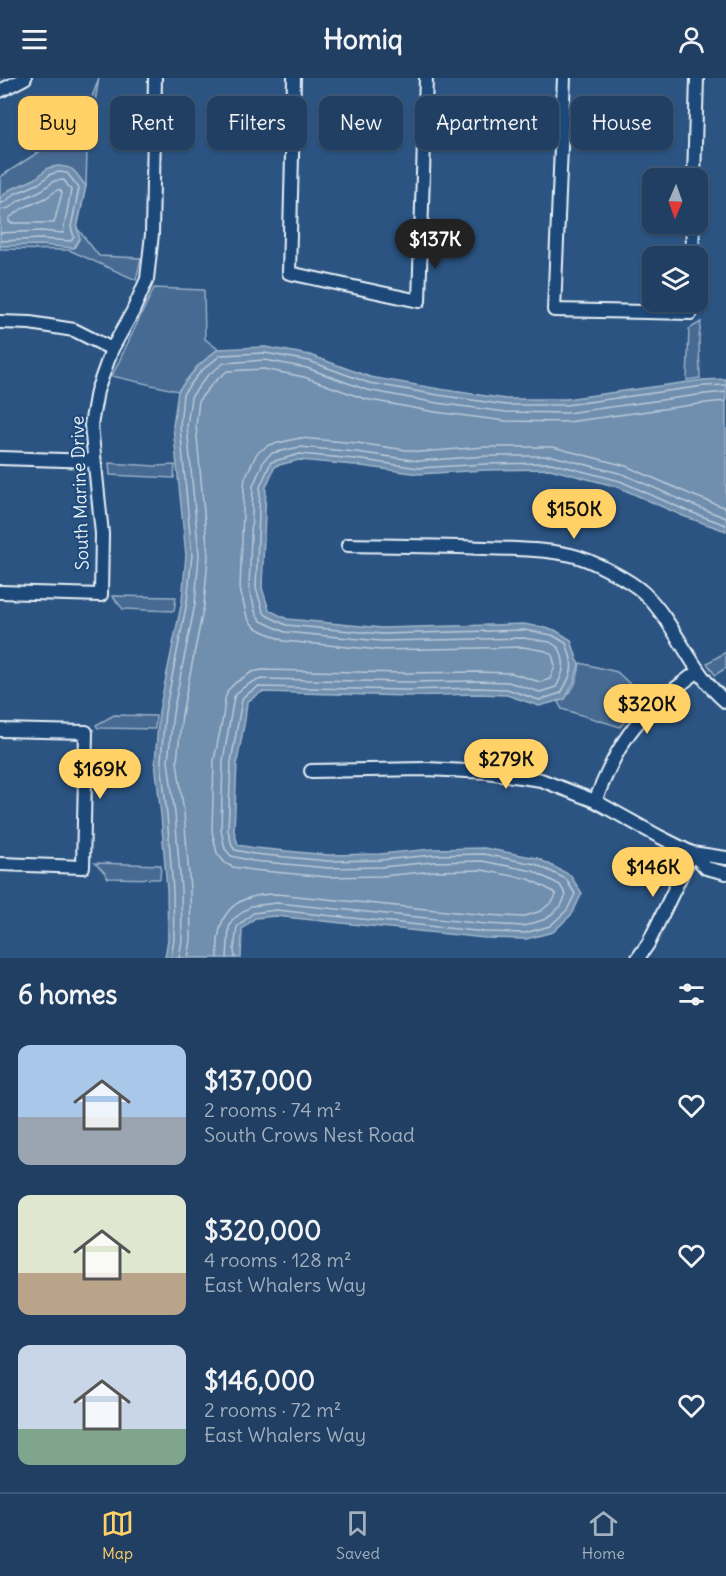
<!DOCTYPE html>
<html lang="en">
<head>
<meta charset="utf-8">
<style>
	:root { --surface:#203f62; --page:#2d4a6b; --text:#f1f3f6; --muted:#a2afbe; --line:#3d5877; --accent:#ffd166 }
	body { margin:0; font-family:Delius,sans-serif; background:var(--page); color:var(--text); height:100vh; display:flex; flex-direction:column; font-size:22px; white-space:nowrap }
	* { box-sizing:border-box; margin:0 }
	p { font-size:20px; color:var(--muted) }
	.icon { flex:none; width:33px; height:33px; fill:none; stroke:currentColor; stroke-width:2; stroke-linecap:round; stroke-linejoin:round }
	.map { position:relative; height:880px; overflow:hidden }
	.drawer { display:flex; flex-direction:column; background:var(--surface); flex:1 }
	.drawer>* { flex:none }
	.banner { position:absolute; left:18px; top:18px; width:690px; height:54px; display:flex; gap:12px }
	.needle { width:39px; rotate:182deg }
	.controls { position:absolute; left:642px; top:90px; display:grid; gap:12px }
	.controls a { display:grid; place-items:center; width:66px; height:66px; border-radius:12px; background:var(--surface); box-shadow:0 2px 4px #0004,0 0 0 2px var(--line); font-size:30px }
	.price { position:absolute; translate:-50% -51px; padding:0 14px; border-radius:21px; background:var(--accent); color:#111; font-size:20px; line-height:39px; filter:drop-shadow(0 2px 3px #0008) }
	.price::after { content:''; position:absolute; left:50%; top:36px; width:18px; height:14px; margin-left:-9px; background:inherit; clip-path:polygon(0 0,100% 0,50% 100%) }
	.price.on { background:#222; color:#fff }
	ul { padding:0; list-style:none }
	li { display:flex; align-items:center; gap:18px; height:150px; padding:0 18px }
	li span { display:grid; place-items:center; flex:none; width:168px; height:120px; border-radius:12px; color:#555 }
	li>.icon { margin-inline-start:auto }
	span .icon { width:72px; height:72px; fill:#fffc; stroke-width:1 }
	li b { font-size:26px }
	h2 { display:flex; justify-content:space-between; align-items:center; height:72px; padding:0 18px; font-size:26px }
	.chip { padding:0 21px; border-radius:12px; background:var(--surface); box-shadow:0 2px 4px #0004,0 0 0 2px var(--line); font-size:21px; line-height:54px }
	.chip.on { background:var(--accent); color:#111 }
	header { display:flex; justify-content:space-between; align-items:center; height:78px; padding:0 18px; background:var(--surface); font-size:27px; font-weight:700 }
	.dock { display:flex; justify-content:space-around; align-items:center; height:84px; border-top:2px solid var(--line); background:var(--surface); font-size:16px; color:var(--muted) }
	.dock a { display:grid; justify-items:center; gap:3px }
	.dock .on { color:var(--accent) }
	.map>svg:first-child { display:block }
	.green { fill:#476b93; stroke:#98aec6; stroke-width:1.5 }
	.water { fill:#708ead; stroke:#a0b6cb; stroke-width:1.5 }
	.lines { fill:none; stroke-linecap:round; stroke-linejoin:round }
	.shore { stroke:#b8c9da; stroke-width:1.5 }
	.minor-casing { stroke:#e8f1f8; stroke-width:16 }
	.minor { stroke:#1f4a7a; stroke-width:12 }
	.labels { text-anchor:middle; stroke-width:4.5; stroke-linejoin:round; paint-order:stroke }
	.street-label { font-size:18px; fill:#e8f1f8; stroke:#1f4a7a }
</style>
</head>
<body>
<header><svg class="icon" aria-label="menu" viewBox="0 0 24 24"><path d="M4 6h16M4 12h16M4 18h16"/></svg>Homiq<svg class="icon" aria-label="person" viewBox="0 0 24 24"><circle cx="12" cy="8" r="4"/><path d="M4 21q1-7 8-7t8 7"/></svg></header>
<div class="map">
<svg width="726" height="880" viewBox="0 0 726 880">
	<rect width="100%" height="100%" fill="#2b5482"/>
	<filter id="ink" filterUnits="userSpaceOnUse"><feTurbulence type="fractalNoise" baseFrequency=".0167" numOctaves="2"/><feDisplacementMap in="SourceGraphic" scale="12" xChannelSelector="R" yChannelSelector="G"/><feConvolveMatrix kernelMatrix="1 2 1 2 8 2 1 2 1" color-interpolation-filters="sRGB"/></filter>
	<g filter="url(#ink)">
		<path class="green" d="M99 0 87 72 86 108 77 150 99 178 141 180 136 202 69 172 0 171V99L82 46Z
			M154 210 204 212 205 261 218 271 197 289 178 313 112 298Z
			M701 244 699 260 700 300 687 302 689 251Z
			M109 385 155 388 175 387 174 400 110 397Z
			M112 518 176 519 174 533 123 531Z
			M726 574V590L715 597 707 585Z
			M580 585 617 594 645 620 620 649 562 631 558 624C574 616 578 601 580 585Z
			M114 637 156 638 155 651 98 650 96 647Z
			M95 785 161 787 160 801 108 800 105 795Z"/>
		<path class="water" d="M58 88C77 89 75 96 86 108L77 150 80 160 74 170 41 167 0 168V120L9 112 35 101 48 90Z
			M265 269 310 277 370 299 439 311 506 321H566L703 302 726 301V453L683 438 618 409 550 391 485 392 419 396 354 387 299 382 275 388 266 409 262 510 269 532 287 541 382 550 524 546 555 552 571 562 579 587 574 604 565 621 539 628 507 617 476 616 407 618 262 614 247 624 245 642 237 684 234 753 238 767 255 770 328 777 380 776 433 771 484 770 537 780 570 797 582 815 572 836 553 854 526 861 485 860 275 838 255 840 242 851 241 880H165L168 861 167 812 161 737 155 684 159 633 182 523 186 477 173 348 178 313 197 289 218 271Z"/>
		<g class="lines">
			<path class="shore" d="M57 112H60L62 115 54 145H11L9 144V140L23 130 46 120Z
				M0 125 5 124 14 116 38 106 51 96 59 94 67 95 79 110 71 149 74 159 71 163 41 161 0 163
				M0 132 9 130 18 123 42 112 54 103 64 102 71 112 63 155 41 153 0 155
				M171 880 174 861 173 812 167 737 161 683 165 634 187 524 192 477 180 348 183 316 201 293 221 277 265 275 309 283 369 305 438 317 506 327H566L704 308 726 307
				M179 880 182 862 181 811 175 736 168 683 173 635 195 526 199 477 187 348 191 319 207 298 224 285 265 282 307 290 367 312 437 325 506 334 567 335 705 316 726 314
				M188 880 191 862 190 811 184 735 177 683 182 636 204 527 208 478 196 348 199 322 213 305 227 293 264 291 304 299 365 321 435 334 506 343 568 344 706 325 726 323
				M218 880C215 836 233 816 277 816L486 837 522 839 541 833 553 823 556 817 554 814 529 801 482 792 434 793 382 798 327 799 252 792 233 789 225 785 217 775 212 753 214 682 223 639 225 621 228 612 235 605 252 594 262 592 407 595 477 594 511 595 540 604 550 601 555 588 552 577 546 573 523 569 380 572 284 563 256 550 251 545 247 539 240 511 244 408 245 400 257 375 269 367 300 360 357 365 420 374 485 369H553L626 388 692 417 726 430
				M227 880 229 850 232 842 251 828 277 825 486 846 524 848 546 841 561 828 566 817 560 807 533 793 482 783 433 784 381 789 328 790 253 783 231 778 225 771 221 752 223 683 234 619C240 610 252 603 262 601L407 604 476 603 508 604 540 614 556 609C564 595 566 585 559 570L550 564 523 560 381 563 285 554 261 543 256 536 249 510 253 408 264 382 272 375 300 369 356 374 419 383 485 378H552L623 396 688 425 726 440
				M235 880 234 872 237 849 253 835 276 832 485 854 525 855 550 848 567 832 575 816 566 801 535 786 483 776 433 777 381 782 328 783 254 776 235 772 232 768 228 752 231 684 242 622 244 618 258 609 407 612 476 610 507 611 539 622 561 615C573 595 575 588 566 565L552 557 524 552 382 556 286 547 266 537 263 533 256 510 260 409 271 384 300 376 355 381 419 390 485 386 551 385 620 403 685 432 726 447"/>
			<g class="minor-casing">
				<path id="minor" d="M294 0 289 195 419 223 426 0
					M564 0 554 232 691 235V224
					M0 13 25 0
					M694 100 697 0
					M692 178 693 146
					M0 244 30 245 74 252 112 271
					M0 380 94 383
					M348 467C393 468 439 468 485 470 513 471 543 471 571 477 590 481 630 502 644 515 677 547 691 595 726 624
					M0 514 101 517 102 456 91 347 97 313 112 271 133 233 147 201 152 156 155 0
					M0 652 86 654 83 789 0 786
					M311 693 427 691 487 694 541 702 595 723 658 758 692 775 726 780
					M595 723C606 697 617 670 635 648 652 626 677 610 698 593
					M692 775 706 790 726 795
					M638 880 648 866 692 775"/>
			</g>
			<use href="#minor" class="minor"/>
		</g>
	</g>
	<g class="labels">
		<g class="street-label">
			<text transform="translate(80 415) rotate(-92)" y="6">South Marine Drive</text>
		</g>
	</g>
</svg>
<div class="controls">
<a><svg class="needle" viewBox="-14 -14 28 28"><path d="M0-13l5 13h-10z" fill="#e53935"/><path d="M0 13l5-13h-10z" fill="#a2afbe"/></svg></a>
<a><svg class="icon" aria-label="layers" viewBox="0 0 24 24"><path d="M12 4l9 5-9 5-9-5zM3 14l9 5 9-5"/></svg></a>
</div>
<b class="price on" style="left:435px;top:192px">$137K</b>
<b class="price" style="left:574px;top:462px">$150K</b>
<b class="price" style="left:647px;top:657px">$320K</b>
<b class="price" style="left:506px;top:712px">$279K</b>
<b class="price" style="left:100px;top:722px">$169K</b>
<b class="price" style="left:653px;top:820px">$146K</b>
<div class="banner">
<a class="chip on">Buy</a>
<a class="chip">Rent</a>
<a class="chip">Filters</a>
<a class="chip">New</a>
<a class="chip">Apartment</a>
<a class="chip">House</a>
</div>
</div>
<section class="drawer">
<h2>6 homes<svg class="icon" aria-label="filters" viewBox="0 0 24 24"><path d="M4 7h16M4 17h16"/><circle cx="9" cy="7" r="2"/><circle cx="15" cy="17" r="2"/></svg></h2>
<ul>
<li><span style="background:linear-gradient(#a9c7e8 60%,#9aa5b1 0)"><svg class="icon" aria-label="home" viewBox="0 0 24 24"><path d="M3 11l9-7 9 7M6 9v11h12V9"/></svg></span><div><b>$137,000</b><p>2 rooms · 74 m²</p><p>South Crows Nest Road</p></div><svg class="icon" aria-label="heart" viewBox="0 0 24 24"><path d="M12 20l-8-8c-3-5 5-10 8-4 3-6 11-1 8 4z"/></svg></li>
<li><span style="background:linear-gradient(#dfe7d0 65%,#b9a48a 0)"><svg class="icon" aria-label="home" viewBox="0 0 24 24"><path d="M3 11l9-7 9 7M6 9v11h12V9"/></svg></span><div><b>$320,000</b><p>4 rooms · 128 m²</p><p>East Whalers Way</p></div><svg class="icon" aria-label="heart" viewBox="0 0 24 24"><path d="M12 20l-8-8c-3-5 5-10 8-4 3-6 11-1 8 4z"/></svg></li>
<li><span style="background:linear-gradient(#c9d6e8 70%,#7fa58c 0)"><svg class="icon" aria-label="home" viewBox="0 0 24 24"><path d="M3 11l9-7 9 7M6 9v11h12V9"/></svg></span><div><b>$146,000</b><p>2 rooms · 72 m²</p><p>East Whalers Way</p></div><svg class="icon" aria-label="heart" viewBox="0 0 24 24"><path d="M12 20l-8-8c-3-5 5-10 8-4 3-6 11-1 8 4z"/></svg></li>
</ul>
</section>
<nav class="dock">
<a class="on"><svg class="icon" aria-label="map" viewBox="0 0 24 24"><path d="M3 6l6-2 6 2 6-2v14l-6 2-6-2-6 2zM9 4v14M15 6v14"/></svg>Map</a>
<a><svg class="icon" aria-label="saved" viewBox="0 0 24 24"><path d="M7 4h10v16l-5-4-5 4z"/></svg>Saved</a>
<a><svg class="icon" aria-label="home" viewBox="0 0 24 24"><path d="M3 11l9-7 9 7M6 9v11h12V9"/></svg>Home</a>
</nav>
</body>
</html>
